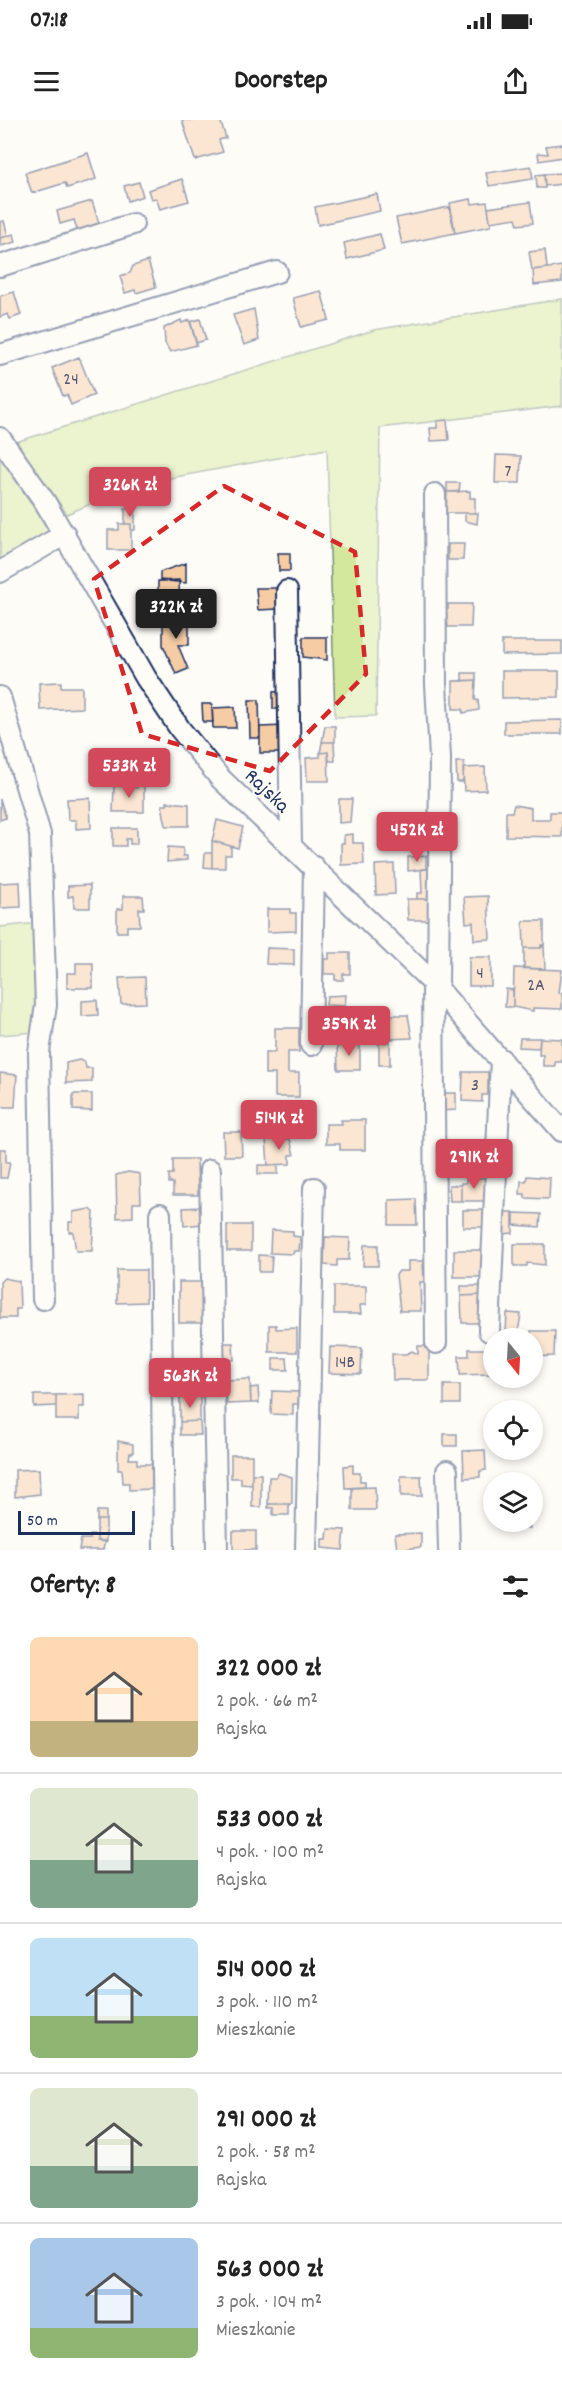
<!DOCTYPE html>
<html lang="pl">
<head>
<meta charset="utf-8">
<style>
	:root { --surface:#fff; --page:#f6f6f6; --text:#222; --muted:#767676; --line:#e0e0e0; --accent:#d1495b }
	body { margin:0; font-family:Dekko,sans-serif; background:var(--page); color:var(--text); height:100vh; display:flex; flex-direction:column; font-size:22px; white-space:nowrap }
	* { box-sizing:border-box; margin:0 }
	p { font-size:20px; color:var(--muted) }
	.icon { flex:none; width:33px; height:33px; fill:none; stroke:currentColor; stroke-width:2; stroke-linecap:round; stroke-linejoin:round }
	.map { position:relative; height:1430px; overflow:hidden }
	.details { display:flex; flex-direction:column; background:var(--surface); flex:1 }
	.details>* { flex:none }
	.needle { width:39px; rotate:162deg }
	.fabs { position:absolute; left:483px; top:1208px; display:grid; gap:12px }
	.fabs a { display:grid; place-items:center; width:60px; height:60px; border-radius:50%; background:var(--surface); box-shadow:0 3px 9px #0003; font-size:30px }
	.scale { position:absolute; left:18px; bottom:15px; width:117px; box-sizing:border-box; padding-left:6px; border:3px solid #1b2f5e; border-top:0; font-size:16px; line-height:21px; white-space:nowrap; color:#1b2f5e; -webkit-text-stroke:4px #fdfcf7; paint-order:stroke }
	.price { position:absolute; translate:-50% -51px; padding:0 14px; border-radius:6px; background:var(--accent); color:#fff; font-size:20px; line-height:39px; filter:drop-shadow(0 2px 3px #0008) }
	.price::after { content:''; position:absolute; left:50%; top:36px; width:18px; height:14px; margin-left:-9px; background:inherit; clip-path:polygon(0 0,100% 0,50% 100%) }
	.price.active { background:#222; color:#fff }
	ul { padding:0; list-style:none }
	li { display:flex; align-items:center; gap:18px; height:150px; padding:0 30px }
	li+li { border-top:2px solid var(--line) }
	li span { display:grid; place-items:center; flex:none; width:168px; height:120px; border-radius:9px; color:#555 }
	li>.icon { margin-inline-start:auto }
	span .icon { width:72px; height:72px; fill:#fffc; stroke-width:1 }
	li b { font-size:26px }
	h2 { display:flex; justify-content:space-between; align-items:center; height:72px; padding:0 30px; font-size:26px }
	.status { display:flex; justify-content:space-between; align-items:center; height:42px; padding:0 30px; background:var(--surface); direction:ltr }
	.status svg { height:16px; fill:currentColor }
	header { display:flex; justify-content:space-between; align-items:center; height:78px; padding:0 30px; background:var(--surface); font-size:27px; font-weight:800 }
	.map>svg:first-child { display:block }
	.green { fill:#d4e89d; stroke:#788c7e; stroke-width:1.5 }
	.building { fill:#f6cca5; stroke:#1b2f5e; stroke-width:1.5 }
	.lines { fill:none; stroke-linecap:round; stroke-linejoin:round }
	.minor-casing { stroke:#1b2f5e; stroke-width:24 }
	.minor { stroke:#fdfcf7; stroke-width:20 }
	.marked { fill:none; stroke:#d62828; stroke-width:4.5; stroke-dasharray:12 8; stroke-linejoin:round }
	.labels { text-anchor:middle; stroke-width:4.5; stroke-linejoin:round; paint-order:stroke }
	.number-label { font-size:18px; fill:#525670 }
	.street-label { font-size:21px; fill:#1b2f5e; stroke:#fdfcf7 }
</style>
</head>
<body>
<div class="status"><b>07:18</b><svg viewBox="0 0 49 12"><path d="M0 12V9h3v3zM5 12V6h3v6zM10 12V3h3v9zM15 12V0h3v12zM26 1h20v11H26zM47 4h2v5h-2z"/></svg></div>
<header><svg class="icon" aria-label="menu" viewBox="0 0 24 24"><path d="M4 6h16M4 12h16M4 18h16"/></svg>Doorstep<svg class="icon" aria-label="share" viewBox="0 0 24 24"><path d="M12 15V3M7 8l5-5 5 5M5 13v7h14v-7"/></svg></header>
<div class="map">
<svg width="562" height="1430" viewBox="0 0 562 1430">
	<rect width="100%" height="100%" fill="#fdfcf7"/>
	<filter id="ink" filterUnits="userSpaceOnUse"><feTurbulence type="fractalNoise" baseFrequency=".0167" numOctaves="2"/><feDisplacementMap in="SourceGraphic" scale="12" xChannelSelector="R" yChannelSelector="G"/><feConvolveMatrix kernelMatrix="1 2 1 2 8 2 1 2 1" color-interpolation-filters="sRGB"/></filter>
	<g filter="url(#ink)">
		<path class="green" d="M562 179V286L380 308 376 596 335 597 327 329 138 364 67 394 16 322 374 210Z
			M0 336 49 411 0 443Z
			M37 803 40 892 36 912 0 915V807Z"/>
		<path class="building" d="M182 0H220L226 18 219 20 223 32 195 40Z
			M562 24V37L539 41 538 33 548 34 546 26Z
			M88 33 96 59 67 68 65 63 32 73 25 53Z
			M531 46 533 59 489 66 486 53Z
			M562 53V64L545 66 544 54Z
			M544 54 545 68H537L536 55Z
			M182 59 189 81 160 89 156 78 151 79 148 70Z
			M139 62 143 76 128 81 124 66Z
			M377 74 380 91 318 105 315 87Z
			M471 79 472 84 487 82 491 106 455 113 450 83Z
			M92 81 100 106 78 113 74 100 60 104 57 91Z
			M530 82 533 103 518 105 516 98 490 102 488 88Z
			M449 87 455 113 402 124 396 98Z
			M4 101 8 116 0 118V102Z
			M14 114 16 122 1 126 0 118Z
			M380 114 384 130 347 139 344 123Z
			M545 130 547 148 532 150 529 132Z
			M148 141 156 167 136 173 135 170 125 173 120 156 130 153 133 146Z
			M562 146V162L534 165 533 150Z
			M321 171 329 200 301 207 293 178Z
			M14 172 21 195 10 199 8 194 0 197V176Z
			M254 189 259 220 244 225 233 195Z
			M200 199 206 220 196 223 190 202Z
			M181 200 182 203 190 200 197 225 170 232 165 223 164 208Z
			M79 237 94 275 71 285 67 275 63 276 52 248Z
			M447 300 449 320 431 321 430 308H437V301Z
			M496 335 521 336 520 363H495Z
			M447 363H460L459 372H447Z
			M470 371V378H475V393H446L447 372Z
			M125 389H135V410H131V404H125Z
			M465 393H478L477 404 465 401Z
			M119 404H131V430H108V410H119Z
			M448 424H464L463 440H448Z
			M278 433H290V451H279Z
			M186 443V463L160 460V452Z
			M179 460 180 495 158 496V461Z
			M256 468H278V489L258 490Z
			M190 475H198V497H191Z
			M448 484H472L471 507H448L446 489H448Z
			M189 495V525H178L188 549 176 554 163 525V496Z
			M303 517H327V540L303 537Z
			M502 521H562V534L502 535Z
			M502 551H559V577L502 578Z
			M462 553H476V560L462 561Z
			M476 560 475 580H478L479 590 463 593V589H453V561Z
			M61 562V567H82V588L40 590 39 563Z
			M284 571 285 589H273V572Z
			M249 580H259L260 618H250Z
			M202 584H212L213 602H203Z
			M235 587 236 608H213L212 588Z
			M562 600V614H504V601Z
			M285 606 286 633H260V607Z
			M325 606H335V622H322Z
			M322 622H334L335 641H329L328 632 320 633Z
			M328 632 329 661H307L306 638 320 637V633Z
			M456 642H464L463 662H457Z
			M485 647 486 670 464 671 463 648Z
			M137 664H144V692H113L114 665 137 668Z
			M90 678 91 708 76 709V700H68L67 679Z
			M0 679 6 698 0 700Z
			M339 679H352L350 702 339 703Z
			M167 682 189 684V706H166L162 685H167Z
			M514 685 531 688V699H550V692H562V717L506 716V692H512Z
			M217 700 243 707 238 728 212 721Z
			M113 708H137V724H130V719H126V726H113Z
			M353 714V723H363L364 744 341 745V723H344V715Z
			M212 721 231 726V735H225V748H212Z
			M168 727 183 728V736H187V740L167 742Z
			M205 733H212V748L204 747Z
			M426 736H435V749H426Z
			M426 736V749L408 751V737Z
			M394 744 395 774 376 775 375 745Z
			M421 749H435L436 779H417V773H422Z
			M20 762 21 787 0 788V763Z
			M90 765V788H74L73 776 68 777V766Z
			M123 776H143L144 789H139L140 806H127V812H117V789H123Z
			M488 776 490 819 474 820 473 802 466 803 464 777Z
			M407 779H430L431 800H408Z
			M267 789H290V793H296V811L267 812Z
			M523 801H544V825L541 828H524Z
			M541 825H544L545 849 524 848V828H541Z
			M267 828 294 829V845L266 844Z
			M329 833H350V854H343V860H335V854H324V839H329Z
			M469 837H491V866H469Z
			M76 843H93V868H67V853H76Z
			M514 848 562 850 559 873H562V889L533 888V891L513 887Z
			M145 857 146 883 121 884 119 858Z
			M506 869 513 870V887H505Z
			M346 875 345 886 326 885 327 876Z
			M97 880 98 895 82 896V881Z
			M333 886H345V894H333Z
			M387 895H408L412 918 387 919Z
			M275 908H299V932H288V953H299V977H275V954H265V932H275Z
			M520 918H540L539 928 519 927Z
			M540 918 562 919V942H555V946H543V935H539Z
			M390 922V945H379V923Z
			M360 923V950H338L337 924Z
			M79 940 85 942 86 948H92V962L66 963V943Z
			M463 952H488V975H482V982L462 981Z
			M0 953 17 955 15 987H0Z
			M439 973H456V990L440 991Z
			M73 974H92V991L73 990Z
			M341 1000H365V1030H340V1024H326V1004H342Z
			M223 1012H241L242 1036H224Z
			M266 1019H290L294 1035H290V1044L268 1045Z
			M441 1024H451V1050H441Z
			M0 1029H6V1042H10L7 1058H0Z
			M173 1039H197L198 1075H173V1063H169V1054H173Z
			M258 1045H278V1054H258Z
			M128 1052 140 1054 141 1083H133V1097L117 1098 116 1055Z
			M527 1056 550 1058 549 1079 525 1078V1074H520L521 1061H526Z
			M466 1058H486V1081H461V1063H466Z
			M449 1065H461V1081H450Z
			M416 1079 417 1105H389V1080Z
			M201 1087 202 1104 184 1106 183 1088Z
			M90 1089 94 1092 92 1131H76L73 1112H69V1102H73V1092Z
			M463 1090H486V1107H463Z
			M503 1092H513V1113L503 1114Z
			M514 1093 541 1094 540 1107 514 1105Z
			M227 1105H251V1131H227Z
			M271 1110 293 1111V1116L300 1117 299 1131H294L293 1134 270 1133Z
			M325 1117 350 1118 349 1140H337V1146L324 1145Z
			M514 1124H545V1145L527 1143V1146H514Z
			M364 1125H378V1146H363Z
			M454 1130H483V1157H454Z
			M259 1135 272 1136 271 1152H259Z
			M408 1141H423L424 1162H420L421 1191H400L396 1155 399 1151H408Z
			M117 1150H146V1182L117 1183Z
			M4 1158 19 1161 20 1189H16V1198H0V1162Z
			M179 1162H203V1203H179Z
			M334 1166H366V1185H360L361 1194H334Z
			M461 1166H480V1175L461 1176Z
			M483 1175 484 1203H462L461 1176Z
			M507 1193 521 1194 518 1213 506 1212Z
			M269 1205H276V1209L297 1208V1232H269Z
			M531 1211H555L554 1236 532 1237Z
			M220 1223H233L234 1240H221Z
			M418 1226H429V1260H393L392 1234H406L412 1231 418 1234Z
			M330 1227 362 1228 361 1254 329 1253Z
			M469 1229H490L491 1254 460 1255 459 1236H469Z
			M273 1238H287L288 1250H273Z
			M250 1259 251 1283 227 1284 226 1260Z
			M444 1265H460V1284H444Z
			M258 1267 259 1283H251L250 1268Z
			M272 1271 300 1272 299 1284H293V1295L271 1294Z
			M84 1274V1287H79V1300H56V1275Z
			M34 1275H56V1286L34 1287Z
			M180 1276H200V1301L180 1302Z
			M200 1301 201 1315H180V1302Z
			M444 1314H457V1326H444Z
			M118 1321 133 1324V1333H130L129 1339H137V1344H152V1369L129 1370V1363H123L122 1350H118Z
			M485 1330 486 1350 480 1351V1357L464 1358 463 1331Z
			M231 1335H252V1365L241 1364V1358H231Z
			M353 1345V1353H360V1361H365V1367L345 1368 344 1346Z
			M39 1349 40 1374 15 1377V1350Z
			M279 1353 292 1357V1384H268L269 1357H276Z
			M252 1354H261V1387H252Z
			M401 1356H421L422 1376H401Z
			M375 1367 376 1390H352V1368Z
			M268 1384H289V1395H273V1388H268Z
			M536 1387V1399H532V1388Z
			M97 1391H106V1400H97Z
			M97 1400H106V1422L97 1421Z
			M513 1401H529L530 1408H513Z
			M328 1409 345 1410 343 1430 322 1428V1419H327Z
			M233 1411H256V1430H233Z
			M421 1413V1427L397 1430 395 1414Z
			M90 1415H97V1421H105L103 1430H79L81 1419H90Z"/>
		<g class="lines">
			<g class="minor-casing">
				<path id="minor" d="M0 146 133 104
					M0 235 277 152
					M0 318 45 382 146 558 180 609 220 658 433 863 562 1011
					M435 374 436 564 440 638 438 869
					M0 452 65 414
					M287 471 291 725
					M0 577 40 714 46 885 39 932 43 1179
					M433 863 436 1223
					M311 925 314 747
					M210 1050 217 1430
					M160 1094 164 1430
					M489 1211 501 939
					M447 1351 449 1430
					M306 1430 314 1068"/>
			</g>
			<use href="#minor" class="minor"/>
		</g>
	</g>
	<path d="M0 0H562V1430H0ZM224 366 355 432 366 554 270 651 142 614 94 459Z" fill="#fdfcf7" fill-opacity=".55" fill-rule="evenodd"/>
	<path class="marked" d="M224 366 355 432 366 554 270 651 142 614 94 459Z"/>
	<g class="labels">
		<g class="number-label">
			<text x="71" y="264">24</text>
			<text x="508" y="356">7</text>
			<text x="480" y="858">4</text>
			<text x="536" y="870">2A</text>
			<text x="475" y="970">3</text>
			<text x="345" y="1247">14B</text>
		</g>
		<g class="street-label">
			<text transform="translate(268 670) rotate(44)" y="7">Rajska</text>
		</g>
	</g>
</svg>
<div class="fabs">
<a><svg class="needle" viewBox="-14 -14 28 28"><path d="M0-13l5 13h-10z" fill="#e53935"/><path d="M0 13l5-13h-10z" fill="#767676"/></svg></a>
<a><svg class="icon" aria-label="locate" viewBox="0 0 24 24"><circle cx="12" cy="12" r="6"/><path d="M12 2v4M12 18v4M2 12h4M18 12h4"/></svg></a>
<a><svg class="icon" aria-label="layers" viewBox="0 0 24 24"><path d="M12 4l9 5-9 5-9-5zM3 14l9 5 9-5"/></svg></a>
</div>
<div class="scale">50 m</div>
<b class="price" style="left:130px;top:398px">326K zł</b>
<b class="price active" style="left:176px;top:520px">322K zł</b>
<b class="price" style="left:129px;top:679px">533K zł</b>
<b class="price" style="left:417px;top:743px">452K zł</b>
<b class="price" style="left:349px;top:937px">359K zł</b>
<b class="price" style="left:279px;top:1031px">514K zł</b>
<b class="price" style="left:474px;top:1070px">291K zł</b>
<b class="price" style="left:190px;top:1289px">563K zł</b>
</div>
<section class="details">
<h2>Oferty: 8<svg class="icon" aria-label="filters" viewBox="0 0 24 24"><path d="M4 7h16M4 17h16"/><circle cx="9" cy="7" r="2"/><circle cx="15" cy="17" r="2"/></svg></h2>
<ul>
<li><span style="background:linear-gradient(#ffd9b3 70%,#c2b280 0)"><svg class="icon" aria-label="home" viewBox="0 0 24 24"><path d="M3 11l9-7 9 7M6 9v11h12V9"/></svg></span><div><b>322 000 zł</b><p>2 pok. · 66 m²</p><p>Rajska</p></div></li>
<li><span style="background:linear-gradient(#dfe7d0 60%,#7fa58c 0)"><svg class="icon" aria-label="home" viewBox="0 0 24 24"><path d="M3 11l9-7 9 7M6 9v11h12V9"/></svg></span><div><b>533 000 zł</b><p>4 pok. · 100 m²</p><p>Rajska</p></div></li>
<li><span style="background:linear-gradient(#bfe0f5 65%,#8fb573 0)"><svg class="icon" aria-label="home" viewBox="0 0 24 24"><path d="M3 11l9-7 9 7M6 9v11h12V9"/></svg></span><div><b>514 000 zł</b><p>3 pok. · 110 m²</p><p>Mieszkanie</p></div></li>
<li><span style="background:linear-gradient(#dfe7d0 65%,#7fa58c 0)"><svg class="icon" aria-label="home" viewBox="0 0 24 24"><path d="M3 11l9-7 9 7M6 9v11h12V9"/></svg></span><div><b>291 000 zł</b><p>2 pok. · 58 m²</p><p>Rajska</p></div></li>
<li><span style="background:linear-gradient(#a9c7e8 75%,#8fb573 0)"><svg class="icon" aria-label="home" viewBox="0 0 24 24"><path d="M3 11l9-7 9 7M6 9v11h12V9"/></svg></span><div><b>563 000 zł</b><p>3 pok. · 104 m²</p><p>Mieszkanie</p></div></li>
</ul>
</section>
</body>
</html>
